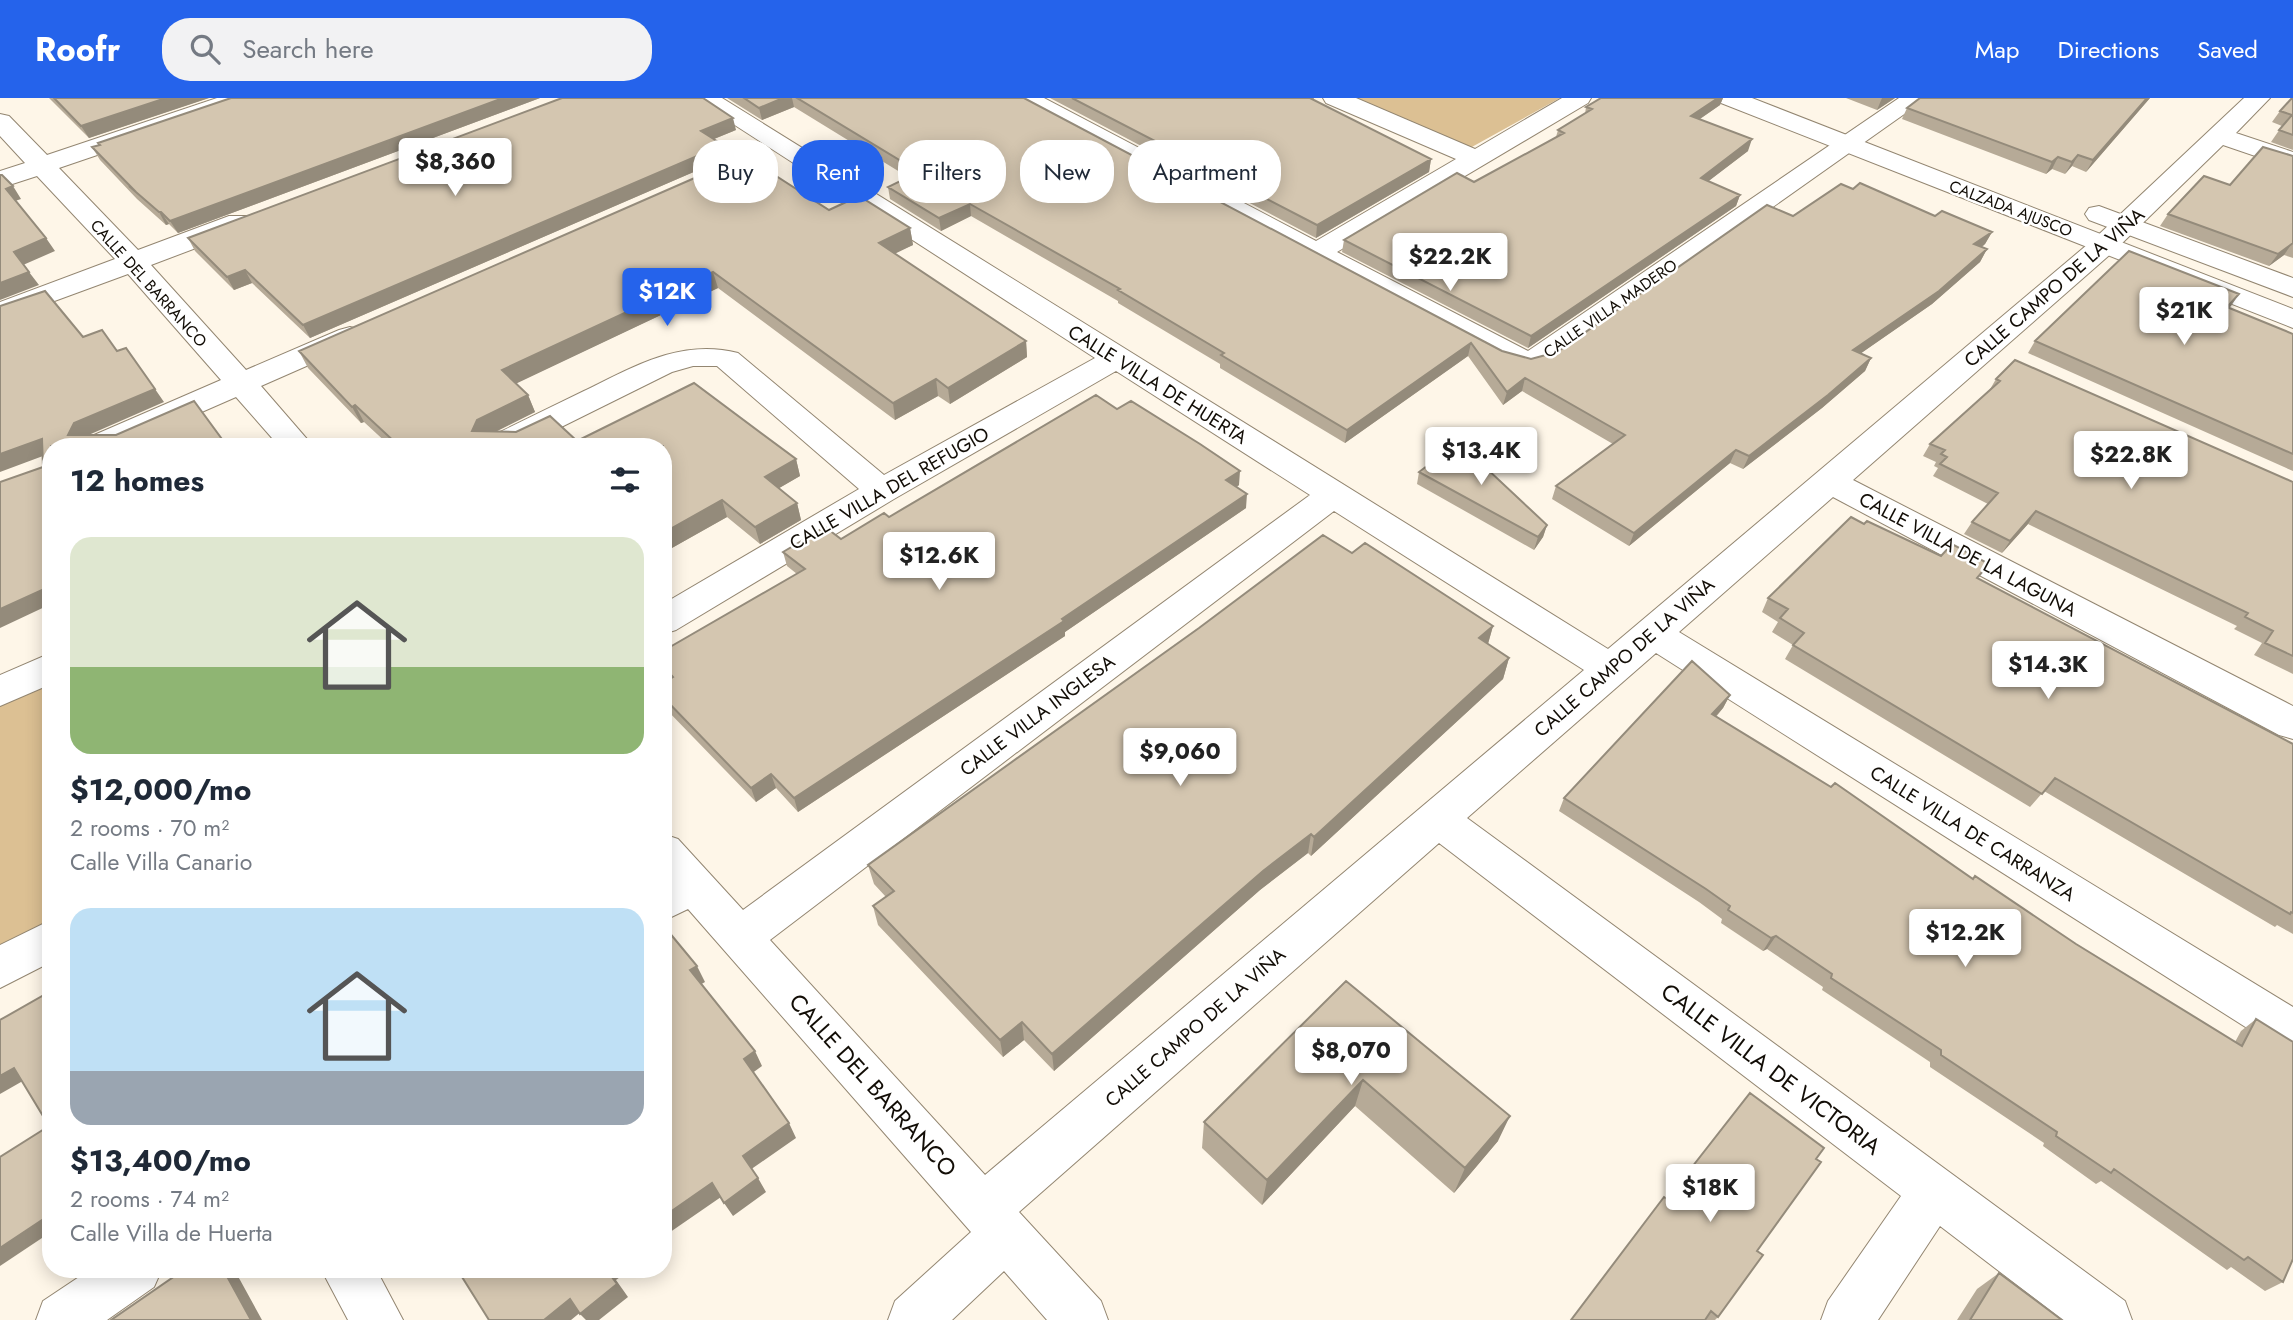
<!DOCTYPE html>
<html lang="en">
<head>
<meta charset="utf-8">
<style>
	:root { --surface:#fff; --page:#f2f2f3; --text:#1f2937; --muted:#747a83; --accent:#2563eb }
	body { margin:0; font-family:Jost,sans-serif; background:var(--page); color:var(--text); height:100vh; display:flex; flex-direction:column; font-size:26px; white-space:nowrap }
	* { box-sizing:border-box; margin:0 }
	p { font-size:23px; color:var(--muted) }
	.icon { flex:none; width:38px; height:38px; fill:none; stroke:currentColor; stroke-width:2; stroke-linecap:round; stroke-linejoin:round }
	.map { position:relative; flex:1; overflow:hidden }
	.panel { position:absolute; left:42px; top:340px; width:630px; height:840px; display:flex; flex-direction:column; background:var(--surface); border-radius:28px; box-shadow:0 4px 18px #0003 }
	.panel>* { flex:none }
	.guide { position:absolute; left:693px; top:42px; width:665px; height:63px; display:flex; gap:14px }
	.price { position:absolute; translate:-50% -60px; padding:0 16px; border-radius:7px; background:#fff; color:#222; font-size:23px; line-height:46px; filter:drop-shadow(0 2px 4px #0008) }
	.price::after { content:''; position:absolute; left:50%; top:42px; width:21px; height:16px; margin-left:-10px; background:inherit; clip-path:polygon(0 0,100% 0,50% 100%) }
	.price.selected { background:var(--accent); color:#fff }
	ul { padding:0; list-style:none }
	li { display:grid; align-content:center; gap:14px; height:371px; padding:0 28px }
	li span { display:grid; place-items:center; height:217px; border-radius:21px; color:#555 }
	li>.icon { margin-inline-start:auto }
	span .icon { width:126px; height:126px; fill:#fffc; stroke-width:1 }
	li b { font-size:30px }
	h2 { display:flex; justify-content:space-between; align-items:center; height:84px; padding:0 28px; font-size:30px }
	.pill { padding:0 24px; border-radius:28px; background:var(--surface); box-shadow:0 4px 18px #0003; font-size:24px; line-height:63px }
	.pill.selected { background:var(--accent); color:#fff }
	header { display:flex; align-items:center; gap:42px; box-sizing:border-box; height:98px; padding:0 35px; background:var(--accent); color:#fff }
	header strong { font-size:33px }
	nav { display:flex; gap:38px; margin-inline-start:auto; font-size:24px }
	.search { width:490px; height:63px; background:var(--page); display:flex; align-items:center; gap:18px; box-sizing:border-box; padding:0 24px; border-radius:28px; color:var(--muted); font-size:26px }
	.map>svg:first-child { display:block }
	.green { fill:#dcc093 }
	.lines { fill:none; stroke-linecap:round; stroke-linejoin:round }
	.minor-casing { stroke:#938671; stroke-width:2 }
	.tertiary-casing { stroke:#938671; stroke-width:2 }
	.minor { fill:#fff; fill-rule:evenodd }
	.tertiary { fill:#fff; fill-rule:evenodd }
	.wall { fill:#b6aa97 }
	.shaded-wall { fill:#948b7b }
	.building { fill:#d4c6b0; stroke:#948b7b; stroke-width:2 }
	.labels { text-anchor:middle; stroke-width:5; stroke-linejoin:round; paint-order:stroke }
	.far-street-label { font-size:16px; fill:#120d06; stroke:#fff }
	.street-label { font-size:19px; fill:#120d06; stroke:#fff }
	.near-street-label { font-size:23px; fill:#120d06; stroke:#fff }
</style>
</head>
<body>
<header>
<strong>Roofr</strong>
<div class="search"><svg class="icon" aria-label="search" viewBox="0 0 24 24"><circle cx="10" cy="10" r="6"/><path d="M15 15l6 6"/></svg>Search here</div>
<nav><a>Map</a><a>Directions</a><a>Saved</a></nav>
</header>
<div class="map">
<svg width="2293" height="1222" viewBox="0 0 2293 1222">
	<rect width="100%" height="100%" fill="#fef6e8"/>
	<path class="green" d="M1352 0H1560L1470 50Z
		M51 575V821L0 849V600Z"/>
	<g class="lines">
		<g class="minor-casing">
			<path id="minor" d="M217 0H253L250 5 59 70 138 152 229 118H249L253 124 249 130 151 167 246 272 339 232 350 229 361 232 365 238 361 244 261 288 313 348H279L236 299 124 348H80L85 341 221 282 128 176 0 223V204L115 161 37 78 0 90V73L25 65 0 38V16L9 18 47 57Z
				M693 0H722L1608 551 2094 141 2244 0H2270L2236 35 2293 54V71L2223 47 2114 153 1853 382 2293 608V641L2279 637 1833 399 1679 534 2293 909V955L2277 949 1656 555 1467 720 2125 1203 2132 1222H2063L1940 1128 1878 1222H1821L1828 1203 1901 1098 1439 745 1019 1114 1101 1203 1108 1222H1047L1004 1173 952 1222H888L895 1203 971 1134 688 811 663 823V736L678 741 743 812 1310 397 1116 273 894 401 676 532 663 536V506L859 391 717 268H693L672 274 523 348H481L486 341C518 325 551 309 584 293 633 269 681 240 738 255L884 377 1095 260ZM1334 413 1584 572 985 1077 770 842Z
				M1014 0H1044L1316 143 1456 61 1326 5 1323 0H1356L1475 51 1562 0H1591L1588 5 1337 154 1528 253 1899 0H1927L1552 265 1528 271 1500 264 1017 5Z
				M51 555V586L0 608V577Z
				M51 822V864L0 890V847Z
				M91 1171H162L154 1189 107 1222H36L43 1203Z
				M321 1171H376L403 1222H348Z"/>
		</g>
		<g class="tertiary-casing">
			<path id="tertiary" d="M1718 0H1752L2293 211V230L1721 5Z
				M2099 108 2293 180V199L2089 122 2085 116 2089 110Z"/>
		</g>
		<use href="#minor" class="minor"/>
		<use href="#tertiary" class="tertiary"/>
	</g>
	<path class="wall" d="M49 0H209L89 40Z
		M231 0H540L178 135 169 126 166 127 137 101 100 62 92 49 99 47 98 45Z
		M727 0H1024L1502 253 1531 261 1557 254 1793 118 1853 91 1935 118 1992 134 1985 146 1982 149 1987 151 1980 164 1932 206 1861 255 1871 260 1865 273 1822 310 1743 371 1730 365 1629 448 1552 401 1556 388 1613 346 1522 293 1503 307 1468 258 1345 345 1220 270V266L1118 205V203L971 118 941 133 890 101 888 89 908 79 794 9 762 22Z
		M1050 0H1314V2L1431 61 1429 74 1316 140Z
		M1601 0H1723L1720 7 1700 21 1748 53 1708 83 1740 97 1736 108 1528 250 1342 154 1344 142 1474 84 1556 39 1558 32 1585 16 1586 9Z
		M1846 0H1895L1877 12Z
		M2150 0 2086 74 2072 68 2065 76 2052 71 2046 76 1902 21 1907 10Z
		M2293 0V52L2271 44 2282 28 2272 24 2280 13Z
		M736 32 714 41 726 60 310 240 252 185 234 192 195 153 188 140Z
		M745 58 829 112 859 98 910 130 913 147 894 155 1026 243 1027 259 950 306 938 298 895 322 718 190 516 285 528 297 535 314 495 334H516L550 318 577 343 694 285 796 361 800 378 779 390 797 405 801 422 760 446 727 419 663 455V348H390L364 324 361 325 308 270 299 253Z
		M2293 58V160L2284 157 2269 168 2160 128 2168 116Z
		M2229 210 2293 236V373L2028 255 2035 243Z
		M1996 281 2293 384V576L2254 557 2262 545 2234 531 2237 528 2028 426 2002 455 1964 436 1972 424 1988 406 1933 378 1938 370 1934 368 1936 364 1923 358 1930 346 1989 293Z
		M1117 311 1239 387 1237 389 1246 410 1065 534V538L798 714 776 690 756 704 663 608V585L668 582 663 576V553L797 476 787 468 783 454 841 441Z
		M1492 363 1490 373 1547 427 1543 439 1534 452 1417 386 1419 374Z
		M1864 426 1941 458 1979 481 2293 646V836L2277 827 2275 829 2044 693 2030 709 1785 561 1793 547 1772 534 1778 524 1762 514 1768 500Z
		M1352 455 1493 528 1488 546 1509 560 1503 581 1311 758 1308 755 1260 792 1054 973 1024 942 1003 959 878 827 873 808 886 799 874 786 868 767Z
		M1730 597 1723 610 1716 619 2076 846 2235 944 2241 933 2256 921 2283 1184 2265 1193 2231 1169 2227 1172 2101 1083 2096 1086 2043 1048 2044 1045 1930 969V964L1822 892 1823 889 1767 851 1763 853 1721 825 1722 821 1699 804 1559 713 1564 700Z
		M1346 883 1498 1043 1454 1095 1355 1008 1262 1107 1202 1050 1204 1024Z
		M1757 1153 1718 1219 1715 1222H1571Z
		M1999 1175 2062 1222H1957L1977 1191Z"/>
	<path class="shaded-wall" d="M166 0H209L89 40 81 28Z
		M503 0H540L178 135 170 123Z
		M783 0H792L794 9 762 22 759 10Z
		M1718 0H1723L1720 7 1688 29 1691 18Z
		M1882 0H1895L1877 12Z
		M2147 0H2150L2086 74 2093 62Z
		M733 20 736 32 704 45 701 33Z
		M1752 41 1748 53 1697 92 1701 80Z
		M723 47 726 60 310 240 303 227Z
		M2078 57 2072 68 2065 76 2072 64Z
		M2058 59 2052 71 2046 76 2052 64Z
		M1431 61 1429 74 1316 140 1317 127Z
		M13 88 21 101 15 103 6 91Z
		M1740 97 1736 108 1528 250 1531 238Z
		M970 106 971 118 941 133 939 120Z
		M159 114H161L169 126 166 127Z
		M910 130 913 147 882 162 879 145Z
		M1992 134 1985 146 1968 159 1974 146Z
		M46 140 55 153 23 167 14 154Z
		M2293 144 2284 157 2269 168 2278 156Z
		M1987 151 1980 164 1932 206 1847 265 1853 252Z
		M245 172 252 185 234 192 227 179Z
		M29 174 39 187 0 202V185Z
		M713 174 718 190 509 289 502 272Z
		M2239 196 2231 208 2218 222 2227 209Z
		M1026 243 1027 259 950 306 948 290Z
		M1471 245 1468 258 1345 345 1347 332Z
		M1871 260 1865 273 1822 310 1743 371 1749 358Z
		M1525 280 1522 293 1503 307 1507 294Z
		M936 281 938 298 895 322 893 305Z
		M155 291 164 304 84 339 68 337 74 325Z
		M528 297 535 314 485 339 472 333 477 322Z
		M355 307 364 324 361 325 352 309Z
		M42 341 51 355 0 374V356Z
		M1736 352 1730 365 1629 448 1634 435Z
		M796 361 800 378 769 396 765 379Z
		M1240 373 1239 387 1225 396 1226 382Z
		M1247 396 1246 410 1065 534V538L798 714 794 700Z
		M722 402 727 419 663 455V435Z
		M797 405 801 422 760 446 755 429Z
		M2036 413 2028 426 2002 455 2010 443Z
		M1547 427 1543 439 1534 452 1538 439Z
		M51 488V506L0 530V511Z
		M1493 528 1487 549 1479 540Z
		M1509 560 1503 581 1311 758 1314 739Z
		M1730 597 1723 610 1705 630 1712 616Z
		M771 676 776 690 756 704 751 690Z
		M1311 736 1308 755 1260 792 1054 973 1052 956 1263 773Z
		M1776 838 1767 851 1763 853 1771 840Z
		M697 868 705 884 698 888 690 872Z
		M1022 924 1024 942 1003 959 1000 942Z
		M755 953 762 968 751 976 744 961Z
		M14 970 28 980 0 996V978Z
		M1363 982 1355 1008 1262 1107 1267 1082Z
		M1510 1018 1498 1043 1454 1095 1465 1070Z
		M789 1025 796 1040 750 1072 743 1058Z
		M758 1080 766 1094 733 1118 724 1105Z
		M712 1085 721 1099 663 1139V1119Z
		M51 1116V1134L0 1168V1150Z
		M223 1171H234L262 1222H251Z
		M606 1171H631L616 1182 628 1199 599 1222H586L580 1216Z
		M570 1201 582 1213 571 1222H544Z"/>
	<path class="building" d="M54 0H166L81 28Z
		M231 0H503L170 123 161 114H159L129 88 136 94 92 49 100 47 98 45Z
		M562 0H703L733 20 701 33 723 47 303 227 245 172 227 179 188 140Z
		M744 0H783L759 10Z
		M797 0H1024L1502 253 1531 261 1557 254 1767 107 1793 118 1841 86 1853 91 1860 85 1935 118 1942 113 1992 134 1974 146 1987 151 1939 193 1853 252 1871 260 1828 297 1749 358 1736 352 1634 435 1556 388 1625 337 1525 280 1507 294 1471 245 1347 332 1221 257 1224 255 1118 192 1120 191 970 106 939 120 888 89 919 74Z
		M1072 0H1310L1431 61 1317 127Z
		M1601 0H1718L1691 18 1752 41 1701 80 1740 97 1531 238 1344 142 1457 75 1474 84 1564 35 1558 32 1592 11 1586 9Z
		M1920 0H2147L2093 62 2078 57 2072 64 2058 59 2052 64 1907 10Z
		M2292 0H2293V37L2279 32 2292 17 2280 13Z
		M2263 49 2293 58V145L2278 156 2168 116 2204 78 2230 87Z
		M745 58 829 112 859 98 910 130 879 145 1026 243 948 290 936 281 893 305 713 174 502 272 528 297 477 322 472 333 516 334 550 318 577 343 694 285 796 361 765 379 797 405 755 429 722 402 663 435V348H399L355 307 352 309 299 253Z
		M0 77H2L13 88 6 91 46 140 14 154 29 174 0 185Z
		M2129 153 2239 196 2227 209 2293 236V356L2035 243Z
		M45 193 83 239 102 232 117 253 126 250 155 291 74 325 68 337H116L194 303 227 348H51V488L0 511V384L43 369 42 341 0 356V208Z
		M2015 262 2293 384V558L2265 545 2273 533 2245 519 2248 515 2036 413 2010 443 1972 424 1998 395 1940 366 1947 359 1941 356 1945 352 1930 346 2000 283 1996 281Z
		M1096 297 1117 311 1131 303 1200 346 1240 373 1226 382 1247 396 1062 521 1064 523 794 700 771 676 751 690 663 599V585L673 579 663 568V553L805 471 783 454 825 429 841 441 884 415 889 419Z
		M1457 345 1492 363 1486 370 1547 427 1538 439 1419 374Z
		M1851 419 1864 426 1867 423 1941 458 1952 446 1989 466 1977 480 2293 646V815L2291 814 2290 816 2055 680 2042 696 1793 547 1804 535 1780 520 1788 511 1768 500Z
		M1323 437 1352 455 1365 445 1493 528 1479 540 1509 560 1314 739 1311 736 1263 773 1052 956 1022 924 1000 942 873 808 894 793 868 767 1199 530Z
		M1692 563 1730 597 1712 616 1831 689 1835 685 1973 781 1975 778 2076 846 2242 948 2256 921 2293 944V1161L2283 1184 2248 1159 2244 1162 2114 1071 2111 1075 2056 1038 2057 1034 1941 957V952L1831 880 1832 876 1776 838 1771 840 1728 812 1730 808 1706 791 1564 700Z
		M668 833 697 868 690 872 755 953 744 961 789 1025 743 1058 758 1080 724 1105 712 1085 663 1119V836Z
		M1346 883 1510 1018 1465 1070 1363 982 1267 1082 1204 1024Z
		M51 893V1116L0 1150V1059L49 1028 14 970 0 978V922Z
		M1750 995 1824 1050 1816 1061 1821 1064 1757 1153 1763 1157 1718 1219 1711 1213 1705 1222H1571L1664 1099 1667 1101Z
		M185 1171H223L251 1222H111Z
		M457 1171H606L617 1186 580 1216 570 1201 544 1222H489Z
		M1999 1175 2062 1222H1970Z"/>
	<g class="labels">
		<g class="far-street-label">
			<text transform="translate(2011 110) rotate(21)" y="6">CALZADA AJUSCO</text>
			<text transform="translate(149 185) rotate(48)" y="6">CALLE DEL BARRANCO</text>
			<text transform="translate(1610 210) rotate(-35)" y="6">CALLE VILLA MADERO</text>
		</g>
		<g class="street-label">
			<text transform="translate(2054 189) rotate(-41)" y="7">CALLE CAMPO DE LA VIÑA</text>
			<text transform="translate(1158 286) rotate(32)" y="7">CALLE VILLA DE HUERTA</text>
			<text transform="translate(889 390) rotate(-30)" y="7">CALLE VILLA DEL REFUGIO</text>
			<text transform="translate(1968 456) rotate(28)" y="7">CALLE VILLA DE LA LAGUNA</text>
			<text transform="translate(1624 559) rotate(-41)" y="7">CALLE CAMPO DE LA VIÑA</text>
			<text transform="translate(1037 617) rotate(-37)" y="7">CALLE VILLA INGLESA</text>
			<text transform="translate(1973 735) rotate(32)" y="7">CALLE VILLA DE CARRANZA</text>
			<text transform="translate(1195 929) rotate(-41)" y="7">CALLE CAMPO DE LA VIÑA</text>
		</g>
		<g class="near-street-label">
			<text transform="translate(1771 971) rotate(37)" y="8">CALLE VILLA DE VICTORIA</text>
			<text transform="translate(873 987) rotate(48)" y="8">CALLE DEL BARRANCO</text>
		</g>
	</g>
</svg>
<b class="price" style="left:455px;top:100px">$8,360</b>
<b class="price" style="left:1450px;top:195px">$22.2K</b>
<b class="price selected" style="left:667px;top:230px">$12K</b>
<b class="price" style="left:2184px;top:249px">$21K</b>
<b class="price" style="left:1481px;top:389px">$13.4K</b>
<b class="price" style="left:2131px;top:393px">$22.8K</b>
<b class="price" style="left:939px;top:494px">$12.6K</b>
<b class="price" style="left:2048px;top:603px">$14.3K</b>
<b class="price" style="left:1180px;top:690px">$9,060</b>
<b class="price" style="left:1965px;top:871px">$12.2K</b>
<b class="price" style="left:1351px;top:989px">$8,070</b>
<b class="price" style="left:1710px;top:1126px">$18K</b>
<div class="guide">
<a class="pill">Buy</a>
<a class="pill selected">Rent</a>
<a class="pill">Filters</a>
<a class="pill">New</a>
<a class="pill">Apartment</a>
</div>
<section class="panel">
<h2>12 homes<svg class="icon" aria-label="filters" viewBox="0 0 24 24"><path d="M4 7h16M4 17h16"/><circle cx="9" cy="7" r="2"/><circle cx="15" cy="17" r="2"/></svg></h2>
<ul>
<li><span style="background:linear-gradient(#dfe7d0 60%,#8fb573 0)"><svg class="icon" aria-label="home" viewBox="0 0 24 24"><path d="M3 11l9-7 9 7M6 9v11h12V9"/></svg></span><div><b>$12,000/mo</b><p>2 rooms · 70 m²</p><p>Calle Villa Canario</p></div></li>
<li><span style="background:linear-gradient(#bfe0f5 75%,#9aa5b1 0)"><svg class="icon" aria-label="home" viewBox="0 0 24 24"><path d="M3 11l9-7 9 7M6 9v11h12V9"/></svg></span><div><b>$13,400/mo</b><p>2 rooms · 74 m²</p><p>Calle Villa de Huerta</p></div></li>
</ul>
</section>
</div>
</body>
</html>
